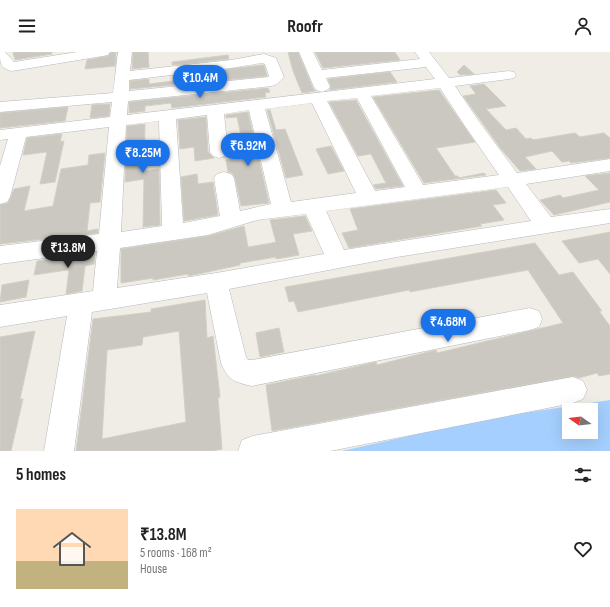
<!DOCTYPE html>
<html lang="en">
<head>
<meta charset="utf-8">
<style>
	:root { --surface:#fff; --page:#f6f6f6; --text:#222; --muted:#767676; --accent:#1a73e8 }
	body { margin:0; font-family:"Sofia Sans Condensed",sans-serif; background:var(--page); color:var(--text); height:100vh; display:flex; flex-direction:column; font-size:15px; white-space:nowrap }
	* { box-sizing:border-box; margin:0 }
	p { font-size:13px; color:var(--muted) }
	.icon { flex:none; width:22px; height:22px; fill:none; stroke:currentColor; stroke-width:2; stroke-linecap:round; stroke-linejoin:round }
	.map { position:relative; height:399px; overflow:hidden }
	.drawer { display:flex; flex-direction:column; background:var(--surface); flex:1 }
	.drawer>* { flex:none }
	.needle { width:26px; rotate:284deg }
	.tools { position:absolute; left:562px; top:351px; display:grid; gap:8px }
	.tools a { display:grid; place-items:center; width:36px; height:36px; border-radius:0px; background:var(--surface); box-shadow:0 4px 16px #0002; font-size:20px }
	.price { position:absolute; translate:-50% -34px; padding:0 9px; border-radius:14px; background:var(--accent); color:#fff; font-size:13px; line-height:26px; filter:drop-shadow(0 1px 2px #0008) }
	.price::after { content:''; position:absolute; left:50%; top:24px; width:12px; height:9px; margin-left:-6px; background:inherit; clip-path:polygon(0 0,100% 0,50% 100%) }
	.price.current { background:#222; color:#fff }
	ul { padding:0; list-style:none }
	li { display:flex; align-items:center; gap:12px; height:100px; padding:0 16px }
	li span { display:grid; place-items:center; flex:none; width:112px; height:80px; border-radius:0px; color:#555 }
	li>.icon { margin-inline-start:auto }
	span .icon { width:48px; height:48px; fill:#fffc; stroke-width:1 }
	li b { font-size:17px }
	h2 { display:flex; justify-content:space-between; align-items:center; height:48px; padding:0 16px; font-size:17px }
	header { display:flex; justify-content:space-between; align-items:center; height:52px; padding:0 16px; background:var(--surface); font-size:18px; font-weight:700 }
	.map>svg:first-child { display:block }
	.water { fill:#a5cffe; fill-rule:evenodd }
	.building { fill:#cac8c1; stroke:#d3d0c3; fill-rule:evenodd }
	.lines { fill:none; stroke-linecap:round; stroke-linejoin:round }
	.minor-casing { stroke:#b7b9be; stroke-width:1 }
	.minor { fill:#fff; fill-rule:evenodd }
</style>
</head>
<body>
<header><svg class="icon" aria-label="menu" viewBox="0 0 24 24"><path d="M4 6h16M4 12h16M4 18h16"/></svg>Roofr<svg class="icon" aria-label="person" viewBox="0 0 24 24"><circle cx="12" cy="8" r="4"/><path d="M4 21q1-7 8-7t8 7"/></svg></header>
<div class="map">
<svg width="610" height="399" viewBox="0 0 610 399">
	<rect width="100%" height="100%" fill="#efede5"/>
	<path class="water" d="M610 348V399H342L462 372 517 362ZM569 358H591V380H569Z"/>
	<path class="building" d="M13 0H52V2L15 8Z
		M111 0H116L115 14 85 17 87 8 108 4Z
		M133 0H148L149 15 132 17Z
		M288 0H298L313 36 316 39 302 41 293 19Z
		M315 0H395L400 8 323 16Z
		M228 3 229 7 172 13V10Z
		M262 13H264L267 24 130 37V29L149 27V32L173 29V24Z
		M464 13 474 22 460 23 457 20Z
		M390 20 397 30 329 38 331 35 328 27Z
		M484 32 506 54 486 57 506 78 516 76 526 87 531 86 533 88 575 81 580 85 604 81 610 86V106L571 111 569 109 562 110 552 99 525 105 536 117 520 119 501 97 463 44 476 42 470 34Z
		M268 36 270 40 265 41 266 45 172 56 171 51 145 54V59L129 61V50Z
		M439 38 475 90 436 96 455 124H458L459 126 484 121 486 123 424 131 373 45Z
		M356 48 403 134 376 137 373 133 386 131 371 102 358 104 329 50Z
		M110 52 109 64 90 66 92 53Z
		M68 55 65 69 0 76V61Z
		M267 58H270L276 78 285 77 303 123 286 126Z
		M248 60 269 151 241 154 235 126 232 121 228 120 226 108 246 106 237 65 226 66V63Z
		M206 65 208 100 214 106 195 109 194 95 180 97 178 68Z
		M145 72 144 119 159 117 160 173 143 175 144 127 125 130 127 74Z
		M62 82 60 90 64 89 55 130 40 132 47 100 23 103 27 86Z
		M331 94 344 119 328 122 316 97Z
		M105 101 100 150 90 151 87 179 98 177V181L0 192V153L8 151 14 137 30 134 24 159 53 154 61 117 88 113 89 103Z
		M610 121V150L554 163 540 148 560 143 563 146 599 138 585 124Z
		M197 122 198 132 213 130 218 163 184 169 181 125Z
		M496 138 506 151 493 153 504 168 480 172 482 174 349 196 342 181 358 178 350 157Z
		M305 164 312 179 293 182 299 203 276 207V205L240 211V213L198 222 188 224V222L153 228V226L121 231V197L208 184 244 174 248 195 272 191 276 190 270 168Z
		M610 180V222L598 207 579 211 562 189Z
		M535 191 559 223 573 220 602 259H599L610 274V322L599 324 597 321 579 326 573 324 272 379 266 333 315 323V324L376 310 377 313 436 298 437 301 563 271 528 218 410 240 409 238 298 260 294 249 289 250 285 235Z
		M95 201 94 212 85 214 82 239 66 242 69 218H67L34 223 37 209Z
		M29 228 26 245 0 250 2 233Z
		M205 248 207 286 213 284 220 345 218 346 222 397 212 399H76L93 267 151 260V257ZM179 279 186 370 102 387 107 298 142 293 143 285Z
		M279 276 284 300 260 305 256 281Z
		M35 279 20 347H23L11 399H0V285Z"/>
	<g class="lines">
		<g class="minor-casing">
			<path id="minor" d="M0 0H5L14 10 77 0H110L108 3 103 4 12 19C0 16 0 11 0 0Z
				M118 0H132L130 19 231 8 264 2 276 6 284 25 277 32 272 34 128 49 127 63 435 27 426 15 326 26 330 35 327 38 322 40 317 38 314 35 299 0H313L322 18 420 7 415 0H429L449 26 509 19 514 20 516 23 514 26 509 27 455 34 480 71 517 121 610 107V119L526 132 551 165 610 157V171L397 205 229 237 246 305 248 308H252L530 256 539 259 542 267 539 275 530 278 252 334C234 330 228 328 221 311L207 241 92 260 74 399H44L67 264 0 275V253L93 239 97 199 0 212V194L99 182 109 75 26 85 10 145 7 150 0 152V114L8 87 0 88V78L110 65 112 50 0 60V50L113 41ZM262 11 265 12 269 24 268 25 129 39V28L231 16ZM440 36 465 74 499 123 423 133 371 44ZM357 46 405 135 375 139 327 49ZM312 51 356 141 291 150 265 57ZM249 58 271 152 240 159 234 126 231 122 224 120 217 122 214 126 220 164 183 171 176 67 207 63 210 100 213 104 219 106 225 104 228 100 224 62ZM159 69 162 174 121 180 126 73ZM508 135 531 169 344 198 326 159ZM306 162 324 202 216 221 117 236 120 196 208 183 257 168Z
				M573 325 583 329 587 338 583 347 573 351 330 399H238L242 388 253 384Z"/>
		</g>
		<use href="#minor" class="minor"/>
	</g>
</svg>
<div class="tools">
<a><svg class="needle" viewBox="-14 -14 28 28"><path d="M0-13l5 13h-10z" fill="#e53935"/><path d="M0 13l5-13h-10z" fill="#767676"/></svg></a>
</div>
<b class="price" style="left:200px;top:47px">₹10.4M</b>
<b class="price" style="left:248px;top:115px">₹6.92M</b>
<b class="price" style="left:143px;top:122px">₹8.25M</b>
<b class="price current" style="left:68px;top:217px">₹13.8M</b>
<b class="price" style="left:448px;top:291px">₹4.68M</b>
</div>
<section class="drawer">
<h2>5 homes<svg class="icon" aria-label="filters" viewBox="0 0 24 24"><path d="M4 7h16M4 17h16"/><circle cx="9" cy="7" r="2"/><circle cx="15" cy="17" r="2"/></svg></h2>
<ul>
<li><span style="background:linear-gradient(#ffd9b3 65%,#c2b280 0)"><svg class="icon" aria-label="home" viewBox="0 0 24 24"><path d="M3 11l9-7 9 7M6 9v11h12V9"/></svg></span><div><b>₹13.8M</b><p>5 rooms · 168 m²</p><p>House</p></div><svg class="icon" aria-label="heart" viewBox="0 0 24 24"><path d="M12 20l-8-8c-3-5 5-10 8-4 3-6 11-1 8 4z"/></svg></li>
</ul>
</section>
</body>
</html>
